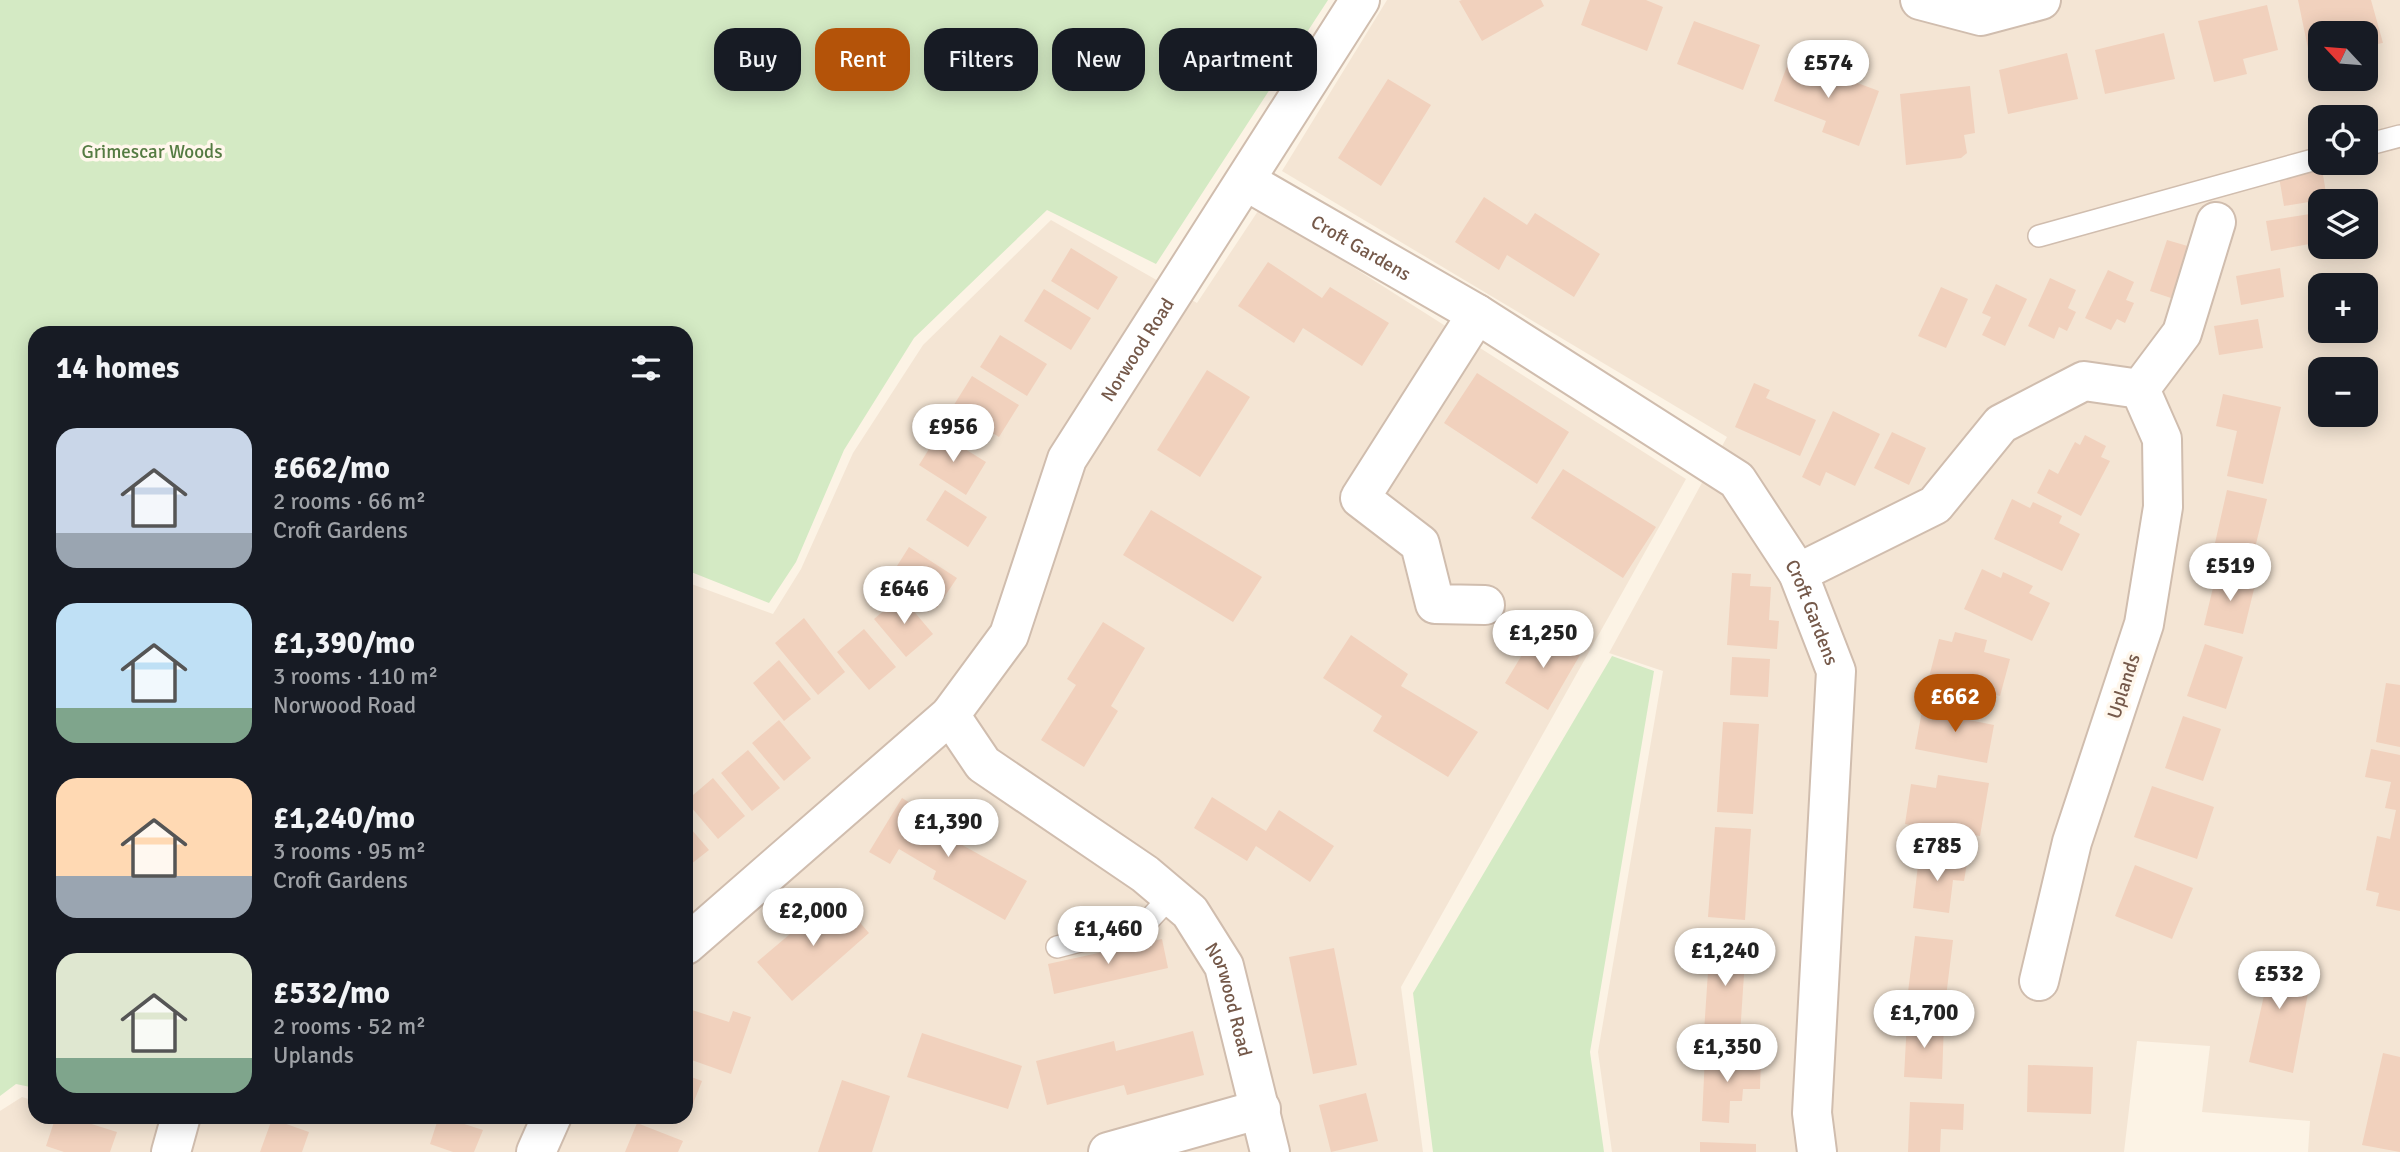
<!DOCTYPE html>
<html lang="en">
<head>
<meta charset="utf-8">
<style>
	:root { --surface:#171b24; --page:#20242c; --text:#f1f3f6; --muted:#9ea1a6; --accent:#b45309 }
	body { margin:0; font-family:Signika,sans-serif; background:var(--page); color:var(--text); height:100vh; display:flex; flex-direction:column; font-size:26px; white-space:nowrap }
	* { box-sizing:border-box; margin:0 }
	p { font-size:23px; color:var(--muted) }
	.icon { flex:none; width:38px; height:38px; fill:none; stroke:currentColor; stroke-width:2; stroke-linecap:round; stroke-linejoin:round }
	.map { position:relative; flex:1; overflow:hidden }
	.details { position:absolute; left:28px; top:326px; width:665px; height:798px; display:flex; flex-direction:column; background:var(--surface); border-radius:21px; box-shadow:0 4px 18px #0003 }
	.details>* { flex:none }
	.guide { position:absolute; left:714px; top:28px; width:665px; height:63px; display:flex; gap:14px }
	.needle { width:46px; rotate:296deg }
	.tools { position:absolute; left:2308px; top:21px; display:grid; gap:14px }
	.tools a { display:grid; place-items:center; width:70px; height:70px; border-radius:14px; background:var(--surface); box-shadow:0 4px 18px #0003; font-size:35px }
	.price { position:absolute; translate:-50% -60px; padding:0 16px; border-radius:24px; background:#fff; color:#222; font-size:23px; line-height:46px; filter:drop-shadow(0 2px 4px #0008) }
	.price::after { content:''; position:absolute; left:50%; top:42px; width:21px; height:16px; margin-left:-10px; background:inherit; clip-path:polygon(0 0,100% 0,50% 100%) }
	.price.on { background:var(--accent); color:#fff }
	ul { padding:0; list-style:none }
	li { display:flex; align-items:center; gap:21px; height:175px; padding:0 28px }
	li span { display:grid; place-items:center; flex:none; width:196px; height:140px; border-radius:21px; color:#555 }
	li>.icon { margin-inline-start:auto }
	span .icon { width:84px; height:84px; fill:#fffc; stroke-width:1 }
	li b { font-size:30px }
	h2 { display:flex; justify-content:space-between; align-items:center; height:84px; padding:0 28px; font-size:30px }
	.chip { padding:0 24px; border-radius:21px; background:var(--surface); box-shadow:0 4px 18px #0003; font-size:24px; line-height:63px }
	.chip.on { background:var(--accent); color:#fff }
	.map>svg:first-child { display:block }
	.residential { fill:#f4e5d4; fill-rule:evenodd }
	.green { fill:#d4eac4 }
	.building { fill:#f1d1bd }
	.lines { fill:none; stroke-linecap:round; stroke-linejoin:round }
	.lane-casing { stroke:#d0bdae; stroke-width:24 }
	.street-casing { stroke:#d0bdae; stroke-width:42 }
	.lane { stroke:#fff; stroke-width:21 }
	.street { stroke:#fff; stroke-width:38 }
	.labels { text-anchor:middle; stroke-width:7; stroke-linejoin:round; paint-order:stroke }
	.park-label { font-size:19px; fill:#547b42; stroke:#fff7ec }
	.street-label { font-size:19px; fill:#75594a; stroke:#fff7ec }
</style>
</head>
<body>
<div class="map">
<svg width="2400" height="1152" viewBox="0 0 2400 1152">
	<rect width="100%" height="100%" fill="#fcf3e5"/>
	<path class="residential" d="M1387 0H2400V1152H2308L2310 1121 2202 1112 2210 1046 2137 1041 2124 1152H1612L1598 1052 1663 671 1609 653 1727 437 1282 171ZM2320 33H2366V79H2320ZM2320 117H2366V163H2320ZM2320 201H2366V247H2320ZM2320 285H2366V331H2320ZM2320 369H2366V415H2320Z
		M1260 208 1686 479 1401 987 1423 1152H0V1111L22 1097 35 1101V1116L91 1117 113 1123 117 1116H686V582L773 614 801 569 853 453 923 345 1051 220 1197 303Z"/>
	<path class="green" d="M0 0H1328L1156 264 1047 210 914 338 844 450 796 562 769 603 686 570V332H35V1088L16 1084 0 1096Z
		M1612 656 1654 671 1590 1052 1604 1152H1433L1413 993Z"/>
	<path class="building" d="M1462 0H1541L1544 6 1482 41 1459 1Z
		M1590 0H1646L1663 7 1647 51 1581 25Z
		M2298 0H2371L2383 43 2366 46V33H2320V56L2310 58Z
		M2267 5 2278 50 2243 59 2247 74 2214 82 2198 21Z
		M1694 21 1760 45 1743 90 1677 64Z
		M2164 33 2175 79 2105 94 2095 50Z
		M2067 53 2078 99 2008 114 1999 70Z
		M1790 58 1879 91 1859 146 1822 132 1826 121 1774 101Z
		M1388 79 1431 105 1381 186 1338 158Z
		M1970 86 1975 133 1964 135 1967 153 1961 158 1906 165 1900 94Z
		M2322 169 2327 199 2284 206 2279 177Z
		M1484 197 1527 225 1535 213 1600 254 1574 297 1507 255 1499 270 1455 242Z
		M2310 214 2315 243 2271 251 2266 221Z
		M2167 240 2191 247 2174 299 2150 291Z
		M1071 248 1118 277 1098 310 1051 281Z
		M1268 262 1322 298 1330 287 1389 323 1362 366 1303 328 1294 343 1238 306Z
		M2280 268 2284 297 2241 305 2236 276Z
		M2108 270 2134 282 2126 300 2134 303 2125 323 2117 319 2111 330 2085 318Z
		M2050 278 2076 290 2068 308 2076 312 2067 331 2059 327 2054 339 2028 326Z
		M1996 284 2027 299 2005 346 1982 335 1991 317 1982 313Z
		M1941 287 1968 299 1946 348 1918 336Z
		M1044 289 1091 318 1071 350 1024 321Z
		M2258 319 2263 348 2219 355 2214 326Z
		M1000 335 1047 364 1027 396 980 367Z
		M1207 370 1250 397 1200 477 1157 450Z
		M1477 373 1569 432 1537 484 1444 423Z
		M972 376 1019 405 999 437 952 408Z
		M1754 383 1770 390 1766 398 1816 420 1800 456 1735 427Z
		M2223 394 2281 407 2263 484 2227 476 2237 431 2216 426Z
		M1833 411 1880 434 1855 486 1826 472 1820 486 1802 477Z
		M1892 432 1926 448 1909 485 1874 468Z
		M939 433 986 462 966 495 919 465Z
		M2085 435 2106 446 2101 457 2110 461 2081 516 2037 493 2049 469 2058 474 2075 442 2080 445Z
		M1563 469 1656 527 1623 578 1531 518Z
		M945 490 987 517 968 547 926 520Z
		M2227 490 2267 499 2254 552 2215 543Z
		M2012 499 2030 508 2033 502 2062 516 2059 523 2080 534 2062 571 1994 539Z
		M1151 510 1262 577 1233 622 1123 555Z
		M909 547 957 578 937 608 890 577Z
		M1982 569 2001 578 2003 572 2033 586 2029 593 2050 603 2032 641 1964 609Z
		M2217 571 2256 581 2243 634 2204 625Z
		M1732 573 1751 574 1750 586 1771 587 1769 620 1779 621 1777 649 1727 645Z
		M901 596 933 634 906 657 874 619Z
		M804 618 845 672 818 695 775 643Z
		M1103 622 1145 648 1111 706 1118 711 1084 767 1041 740 1076 685 1067 679Z
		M864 629 896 667 869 690 837 652Z
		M1537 630 1580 655 1548 710 1505 683Z
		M1955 632 1987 640 1984 652 2010 659 2000 696 1929 677 1939 639 1952 642Z
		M1351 635 1408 674 1401 686 1478 732 1448 777 1373 731 1382 716 1323 678Z
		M2205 644 2243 657 2226 709 2187 696Z
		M1732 657 1770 659 1768 697 1730 695Z
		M779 660 811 699 784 721 753 683Z
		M2386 683 2400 685V747L2376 742Z
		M1942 703 1972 708 1969 720 1994 725 1987 763 1915 749 1922 711 1940 714Z
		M2183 716 2221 729 2203 781 2165 768Z
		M779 720 811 758 784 781 752 743Z
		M1723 722 1759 724 1753 814 1717 812Z
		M2371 749 2400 755V911L2376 906 2379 893 2366 890 2377 836 2390 839 2396 810 2385 808 2391 782 2365 777Z
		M748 750 780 788 752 811 721 773Z
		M1938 775 1989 783 1980 836 1905 824 1911 784 1936 788Z
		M713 778 745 816 718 839 686 801Z
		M2152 786 2214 807 2197 859 2134 837Z
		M1212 797 1266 831 1279 810 1334 846 1310 882 1256 846 1247 861 1194 828Z
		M902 798 959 833 955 841 1027 881 1005 920 933 879 936 871 899 849 890 864 869 852Z
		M686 823 709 850 686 868Z
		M1715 827 1751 829 1745 920 1708 917Z
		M1919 857 1967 863 1964 881 1953 880 1949 913 1913 908Z
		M2135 865 2193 888 2172 939 2115 916Z
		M836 895 869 933 792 1001 757 962Z
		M1915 936 1953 940 1946 997 1908 992Z
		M1162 939 1168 968 1054 994 1048 964Z
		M1710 942 1746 944 1740 1035 1704 1032Z
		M1334 948 1357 1065 1313 1074 1289 957Z
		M2251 956 2313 967 2293 1073 2249 1062 2265 991 2244 987Z
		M692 1010 729 1022 733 1011 751 1017 731 1074 686 1058V1026Z
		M1907 1021 1944 1022 1942 1079 1904 1077Z
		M1193 1031 1204 1075 1127 1095 1124 1085 1047 1105 1036 1061 1114 1041 1116 1051Z
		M922 1033 1022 1066 1008 1109 907 1077Z
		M2383 1053 2400 1057V1152L2362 1145Z
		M1705 1055 1761 1058 1760 1089H1743L1742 1101H1730L1729 1123 1702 1121Z
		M2028 1065 2093 1067 2091 1114 2027 1112Z
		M686 1075 702 1081 689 1114 686 1113Z
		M842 1080 890 1096 872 1152H818Z
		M1366 1093 1378 1141 1331 1152 1319 1105Z
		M1910 1102 1964 1104 1963 1130 1941 1129 1940 1152H1908Z
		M56 1116H66L117 1132 110 1152H64L46 1146Z
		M439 1116 483 1130 474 1152H453L430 1144Z
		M272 1119 309 1132 302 1152H260Z
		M637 1123 683 1141 678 1152H625Z
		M1700 1142 1756 1144V1152H1700Z"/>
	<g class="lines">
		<g class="lane-casing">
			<path id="lane" d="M2366 145 2400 136
				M2039 236 2320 158
				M1057 947 1145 924 1171 896"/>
		</g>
		<g class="street-casing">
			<g id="street">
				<path d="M1920 0 1981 16 2041 0"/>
				<path id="s1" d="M1246 181 1477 314 1737 480 1798 573 1836 671 1812 1113 1817 1152"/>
				<path d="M1477 314 1360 498 1420 544 1435 604 1485 605"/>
				<path d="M2140 389 2182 333 2216 222"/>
				<path d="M1798 573 1935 505 2001 424 2084 381 2140 389 2162 439 2163 507 2144 624 2072 842 2039 981"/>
				<path id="s2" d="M950 715 983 764 1145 874 1190 912 1224 966 1270 1152"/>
				<path id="s3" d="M686 945 950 715 1009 635 1067 459 1360 0"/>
				<path d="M171 1152 181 1116"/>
				<path d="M536 1152 552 1116"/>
				<path d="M1108 1152 1261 1109"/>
			</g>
		</g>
		<use href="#lane" class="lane"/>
		<use href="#street" class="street"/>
	</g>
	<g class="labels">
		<g class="park-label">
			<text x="152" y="158">Grimescar Woods</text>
		</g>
		<g class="street-label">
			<text dy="7" stroke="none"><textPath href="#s1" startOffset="133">Croft Gardens</textPath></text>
			<text dy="7" stroke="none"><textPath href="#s3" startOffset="765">Norwood Road</textPath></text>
			<text dy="7" stroke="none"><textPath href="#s1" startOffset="728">Croft Gardens</textPath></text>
			<text transform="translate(2123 686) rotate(-72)" y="7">Uplands</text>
			<text dy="7" stroke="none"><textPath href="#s2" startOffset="411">Norwood Road</textPath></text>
		</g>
	</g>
</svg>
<div class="tools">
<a><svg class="needle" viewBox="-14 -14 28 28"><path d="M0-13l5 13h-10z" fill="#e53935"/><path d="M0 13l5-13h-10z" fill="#9ea1a6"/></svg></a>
<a><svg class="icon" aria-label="locate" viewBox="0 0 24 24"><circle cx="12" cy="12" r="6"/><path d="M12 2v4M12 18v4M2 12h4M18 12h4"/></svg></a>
<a><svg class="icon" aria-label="layers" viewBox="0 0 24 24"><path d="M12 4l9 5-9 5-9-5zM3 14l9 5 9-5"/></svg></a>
<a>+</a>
<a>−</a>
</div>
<b class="price" style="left:1828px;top:100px">£574</b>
<b class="price" style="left:953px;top:464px">£956</b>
<b class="price" style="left:2230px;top:603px">£519</b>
<b class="price" style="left:904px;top:626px">£646</b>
<b class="price" style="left:1543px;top:670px">£1,250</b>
<b class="price on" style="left:1955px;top:734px">£662</b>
<b class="price" style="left:948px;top:859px">£1,390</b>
<b class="price" style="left:1937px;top:883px">£785</b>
<b class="price" style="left:813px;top:948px">£2,000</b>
<b class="price" style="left:1108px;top:966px">£1,460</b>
<b class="price" style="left:1725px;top:988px">£1,240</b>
<b class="price" style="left:2279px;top:1011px">£532</b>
<b class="price" style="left:1924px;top:1050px">£1,700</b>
<b class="price" style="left:1727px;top:1084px">£1,350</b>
<div class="guide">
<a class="chip">Buy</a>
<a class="chip on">Rent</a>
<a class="chip">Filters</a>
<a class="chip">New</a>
<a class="chip">Apartment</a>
</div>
<section class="details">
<h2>14 homes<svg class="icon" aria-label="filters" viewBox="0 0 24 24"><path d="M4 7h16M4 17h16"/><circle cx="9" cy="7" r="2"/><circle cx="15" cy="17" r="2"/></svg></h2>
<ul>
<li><span style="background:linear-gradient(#c9d6e8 75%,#9aa5b1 0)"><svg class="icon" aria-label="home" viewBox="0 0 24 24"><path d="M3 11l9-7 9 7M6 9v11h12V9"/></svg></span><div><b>£662/mo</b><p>2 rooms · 66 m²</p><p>Croft Gardens</p></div></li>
<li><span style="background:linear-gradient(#bfe0f5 75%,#7fa58c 0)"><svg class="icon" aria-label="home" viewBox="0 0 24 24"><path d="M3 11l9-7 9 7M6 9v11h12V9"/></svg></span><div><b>£1,390/mo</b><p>3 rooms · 110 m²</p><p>Norwood Road</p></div></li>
<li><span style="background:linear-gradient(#ffd9b3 70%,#9aa5b1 0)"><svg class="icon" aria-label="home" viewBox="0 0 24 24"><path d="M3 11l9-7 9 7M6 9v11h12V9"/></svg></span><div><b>£1,240/mo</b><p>3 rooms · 95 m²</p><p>Croft Gardens</p></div></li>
<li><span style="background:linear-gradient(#dfe7d0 75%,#7fa58c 0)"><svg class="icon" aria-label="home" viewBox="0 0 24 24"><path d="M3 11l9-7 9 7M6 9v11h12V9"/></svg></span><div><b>£532/mo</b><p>2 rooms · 52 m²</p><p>Uplands</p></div></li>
</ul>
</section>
</div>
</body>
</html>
